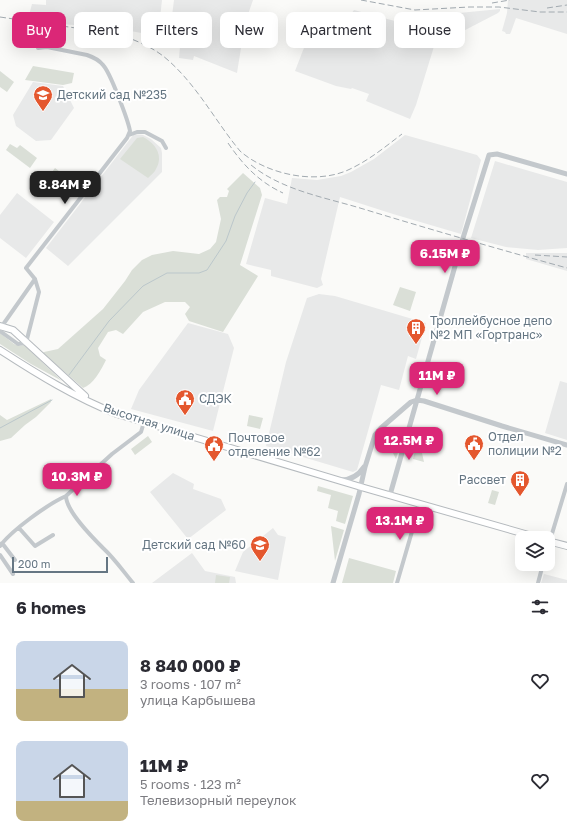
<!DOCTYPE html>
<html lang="en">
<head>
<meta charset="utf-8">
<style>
	:root { --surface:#fff; --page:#f7f7f7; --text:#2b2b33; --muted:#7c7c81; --accent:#db2777 }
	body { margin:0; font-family:"Golos Text",sans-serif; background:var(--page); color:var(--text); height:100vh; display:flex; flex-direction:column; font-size:15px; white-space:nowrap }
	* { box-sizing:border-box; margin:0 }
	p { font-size:13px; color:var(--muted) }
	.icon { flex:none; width:22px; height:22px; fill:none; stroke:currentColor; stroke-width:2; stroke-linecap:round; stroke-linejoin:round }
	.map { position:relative; height:583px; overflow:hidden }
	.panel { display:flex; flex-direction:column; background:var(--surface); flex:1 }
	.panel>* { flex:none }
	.top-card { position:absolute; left:12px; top:12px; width:543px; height:36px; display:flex; gap:8px }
	.fabs { position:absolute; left:515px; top:531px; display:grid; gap:8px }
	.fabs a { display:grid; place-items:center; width:40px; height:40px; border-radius:8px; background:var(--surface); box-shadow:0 4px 16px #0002; font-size:20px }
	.scale { position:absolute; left:12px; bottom:10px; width:96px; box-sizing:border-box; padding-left:4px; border:2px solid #657683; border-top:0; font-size:11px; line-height:14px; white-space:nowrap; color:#657683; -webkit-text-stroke:3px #fff; paint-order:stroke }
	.price { position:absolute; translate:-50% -34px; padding:0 9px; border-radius:8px; background:var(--accent); color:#fff; font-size:13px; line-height:26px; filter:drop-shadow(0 1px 2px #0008) }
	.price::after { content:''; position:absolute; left:50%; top:24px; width:12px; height:9px; margin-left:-6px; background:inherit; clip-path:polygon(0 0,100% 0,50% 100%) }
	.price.active { background:#222; color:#fff }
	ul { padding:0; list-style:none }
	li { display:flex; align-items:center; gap:12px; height:100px; padding:0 16px }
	li span { display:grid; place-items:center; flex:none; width:112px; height:80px; border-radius:8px; color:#555 }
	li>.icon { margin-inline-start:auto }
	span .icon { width:48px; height:48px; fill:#fffc; stroke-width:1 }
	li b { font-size:17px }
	h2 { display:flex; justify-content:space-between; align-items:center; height:48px; padding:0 16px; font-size:17px }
	.pill { padding:0 14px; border-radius:8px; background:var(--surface); box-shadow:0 4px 16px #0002; font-size:14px; line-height:36px }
	.pill.active { background:var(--accent); color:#fff }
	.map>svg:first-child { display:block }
	.built { fill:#e8e9e9 }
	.green { fill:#dadfd7 }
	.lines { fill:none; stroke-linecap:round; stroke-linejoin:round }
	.stream { stroke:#bbc7cb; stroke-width:1 }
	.primary-casing { stroke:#b5babe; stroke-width:8 }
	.minor { stroke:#c3c8cc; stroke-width:4 }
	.tertiary { stroke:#c3c8cc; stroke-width:5 }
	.primary { stroke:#fff; stroke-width:6 }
	.rail { stroke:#a2aab0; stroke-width:1; stroke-dasharray:6 3; stroke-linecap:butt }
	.labels { text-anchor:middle; stroke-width:4; stroke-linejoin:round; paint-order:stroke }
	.poi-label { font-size:12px; fill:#657683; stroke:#fff; text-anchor:start }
	.street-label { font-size:12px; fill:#657683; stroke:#fff }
</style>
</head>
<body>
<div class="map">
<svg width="567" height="583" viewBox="0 0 567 583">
	<rect width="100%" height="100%" fill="#fafaf8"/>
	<path class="built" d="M46 0H162L158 36 125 30 124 33 101 28 85 29V26L51 23 28 19 32 4 46 5Z
		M174 0H253L245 23 237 73 194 56 193 60 179 58 182 25 171 24Z
		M508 0H567V34L516 18 511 32 510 34H506L505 32 502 31 507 13Z
		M500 9V11L498 13 444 41 438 29 416 23 418 17Z
		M354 10 432 31 436 40 416 105 410 119 366 101 369 94 352 88 351 89 336 86 295 71 307 40 340 28Z
		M33 82 63 86 74 108 51 140 36 141 16 126 13 115Z
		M134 134 143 135 151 139 161 148 162 153V172L68 266 46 248Z
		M405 135 477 155 481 160 461 234 393 214 340 197 321 279 323 285 317 288 271 276V270L246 264 265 198 287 204 292 178 317 180 341 176 351 172 374 159Z
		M495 161 567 182V248L538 250 506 247 471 238Z
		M17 193 54 222 26 258 0 238V215Z
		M526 253H567V271L526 259Z
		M319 294 335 296 426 323 416 359 408 356 399 390 381 385 357 470 353 472 266 446 286 362 307 298Z
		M188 323 228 334 234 348 213 431 131 409 139 390Z
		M560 381 567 383V440L545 433Z
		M173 473 194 484 193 489 221 499 226 510 188 539 150 492Z
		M273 528 278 535 286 537 278 580 235 571 243 552Z
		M192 553 205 571 235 577 236 583H152Z
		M544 574 567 580V583H541Z"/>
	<path class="green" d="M33 66 74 73 72 83 63 85 25 80Z
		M0 71 14 82 7 92 0 87Z
		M143 137C155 143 164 155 156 169 155 172 151 175 148 178L120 159 137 138Z
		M10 144 17 148 20 145 37 158 30 168 6 150Z
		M55 168 64 175 55 186 47 179Z
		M243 173 260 188 262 195 240 265 258 276 223 332 189 321 185 314 190 307 185 302H165L143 312 123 334 116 330 108 332 98 348 100 356 106 360C101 370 93 385 83 388L43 353 44 352 58 349 103 309 125 281 132 270 142 260 152 255 173 251 199 254 210 249 216 242 221 219 217 200 220 197H227L229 191 227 189Z
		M400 287 416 292 410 311 393 305Z
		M0 333 14 344 20 346 24 345 62 381 31 364 0 344Z
		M51 399V402L36 417 25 425 11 438 0 441V415L7 420Z
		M249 415 263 418 260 429 247 426Z
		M148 436 152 442 135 455 131 449Z
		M397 441 401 442 396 459 393 453Z
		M416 447 423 449 422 453 424 462 413 459Z
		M318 486 353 496 345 524 336 521 338 511 328 508 331 495 317 491Z
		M492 490 499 492 495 505 488 503Z
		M331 526 344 530 335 561Z
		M349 558 396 571 393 583H342Z
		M216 575 230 577 229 583H215Z"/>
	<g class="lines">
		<path class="stream" d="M69 375 109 321 143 286 167 273H199L207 270 226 241 235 216 247 193 255 182
			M0 428 52 400"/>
		<g class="primary-casing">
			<path id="primary" d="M0 326 13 330 85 396
				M0 350C37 374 76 398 117 414L361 487 539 538
				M548 541 567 546"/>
		</g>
		<path class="minor" d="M129 135 137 132H145L162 141 166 148
			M2 326 35 279
			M0 331 18 344 26 343 39 292 35 279 26 268 127 138 130 131C128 120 110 72 103 65 99 60 93 57 87 55L47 47 38 48
			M19 528 35 546 53 535
			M2 543 15 560
			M0 546C12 530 48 504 66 496
			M548 547 567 484
			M0 555 13 574
			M133 583C123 571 114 558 103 548 92 537 66 511 66 496L112 454 141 432 144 422
			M397 583 420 504
			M538 583 543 564"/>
		<path class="tertiary" d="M341 480C351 480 358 476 364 467
			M390 495 463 238 489 155 497 154 567 174
			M333 583 359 494 365 467 375 435 381 428 411 402 417 400 424 401 502 426 567 445"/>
		<use href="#primary" class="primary"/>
		<path class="rail" d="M361 0 415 10 469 7H499L540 12H567
			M492 3 510 0
			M547 8 567 5
			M0 17 117 34C136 40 155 48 169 61 198 87 216 122 240 151 266 174 315 185 348 170 368 161 385 147 402 134
			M228 143C243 165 259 182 283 193
			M251 165C282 190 323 197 360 208 429 229 498 249 567 268
			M535 255 567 257"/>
	</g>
	<defs>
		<g id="school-pin" transform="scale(1)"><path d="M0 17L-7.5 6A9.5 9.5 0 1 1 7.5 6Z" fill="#e4572e" stroke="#fff"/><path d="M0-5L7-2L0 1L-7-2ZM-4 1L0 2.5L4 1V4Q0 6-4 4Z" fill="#fff"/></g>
		<g id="building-pin" transform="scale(1)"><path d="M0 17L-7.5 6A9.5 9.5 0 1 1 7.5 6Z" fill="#e4572e" stroke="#fff"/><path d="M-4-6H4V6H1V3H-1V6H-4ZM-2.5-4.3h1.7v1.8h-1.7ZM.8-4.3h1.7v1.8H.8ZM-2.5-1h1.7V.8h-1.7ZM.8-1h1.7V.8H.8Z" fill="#fff"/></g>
		<g id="civic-pin" transform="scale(1)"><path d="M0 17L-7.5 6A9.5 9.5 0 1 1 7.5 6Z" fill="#e4572e" stroke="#fff"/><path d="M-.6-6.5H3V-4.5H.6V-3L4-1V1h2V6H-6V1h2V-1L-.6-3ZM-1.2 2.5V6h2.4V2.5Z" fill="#fff"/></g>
	</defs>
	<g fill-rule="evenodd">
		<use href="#school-pin" x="43" y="95"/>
		<use href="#building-pin" x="416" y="328"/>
		<use href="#civic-pin" x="185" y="399"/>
		<use href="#civic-pin" x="474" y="444"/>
		<use href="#civic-pin" x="214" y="445"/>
		<use href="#building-pin" x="520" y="480"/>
		<use href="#school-pin" x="260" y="545"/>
	</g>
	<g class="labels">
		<g class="poi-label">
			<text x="57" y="99">Детский сад №235</text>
			<text x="430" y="325">Троллейбусное депо<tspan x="430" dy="14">№2 МП «Гортранс»</tspan></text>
			<text x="199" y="403">СДЭК</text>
			<text x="488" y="441">Отдел<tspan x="488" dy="14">полиции №2</tspan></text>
			<text x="228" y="442">Почтовое<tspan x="228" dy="14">отделение №62</tspan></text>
			<text x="506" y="484" text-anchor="end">Рассвет</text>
			<text x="246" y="549" text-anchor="end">Детский сад №60</text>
		</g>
		<g class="street-label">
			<text transform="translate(149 422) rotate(18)" y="4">Высотная улица</text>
		</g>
	</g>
</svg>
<div class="fabs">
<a><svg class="icon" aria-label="layers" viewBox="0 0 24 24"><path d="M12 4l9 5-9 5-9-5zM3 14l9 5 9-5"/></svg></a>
</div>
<div class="scale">200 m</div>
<b class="price active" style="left:65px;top:205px">8.84M ₽</b>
<b class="price" style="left:445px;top:274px">6.15M ₽</b>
<b class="price" style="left:437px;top:396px">11M ₽</b>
<b class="price" style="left:409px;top:461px">12.5M ₽</b>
<b class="price" style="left:77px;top:497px">10.3M ₽</b>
<b class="price" style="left:400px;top:541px">13.1M ₽</b>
<div class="top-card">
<a class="pill active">Buy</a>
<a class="pill">Rent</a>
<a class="pill">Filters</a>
<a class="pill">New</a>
<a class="pill">Apartment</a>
<a class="pill">House</a>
</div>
</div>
<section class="panel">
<h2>6 homes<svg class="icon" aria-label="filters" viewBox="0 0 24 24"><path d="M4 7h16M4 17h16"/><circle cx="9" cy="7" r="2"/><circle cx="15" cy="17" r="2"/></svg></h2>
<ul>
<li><span style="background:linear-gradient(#c9d6e8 60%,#c2b280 0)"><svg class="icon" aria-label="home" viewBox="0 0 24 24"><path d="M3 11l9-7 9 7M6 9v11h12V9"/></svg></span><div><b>8 840 000 ₽</b><p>3 rooms · 107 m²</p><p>улица Карбышева</p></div><svg class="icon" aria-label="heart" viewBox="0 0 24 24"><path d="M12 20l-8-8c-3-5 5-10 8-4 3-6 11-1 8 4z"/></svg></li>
<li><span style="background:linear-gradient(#c9d6e8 75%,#c2b280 0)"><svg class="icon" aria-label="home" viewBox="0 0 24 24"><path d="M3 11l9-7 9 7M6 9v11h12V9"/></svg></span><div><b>11M ₽</b><p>5 rooms · 123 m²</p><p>Телевизорный переулок</p></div><svg class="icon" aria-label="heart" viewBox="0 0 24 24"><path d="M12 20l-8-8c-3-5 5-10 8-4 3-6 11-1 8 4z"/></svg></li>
</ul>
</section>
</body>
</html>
